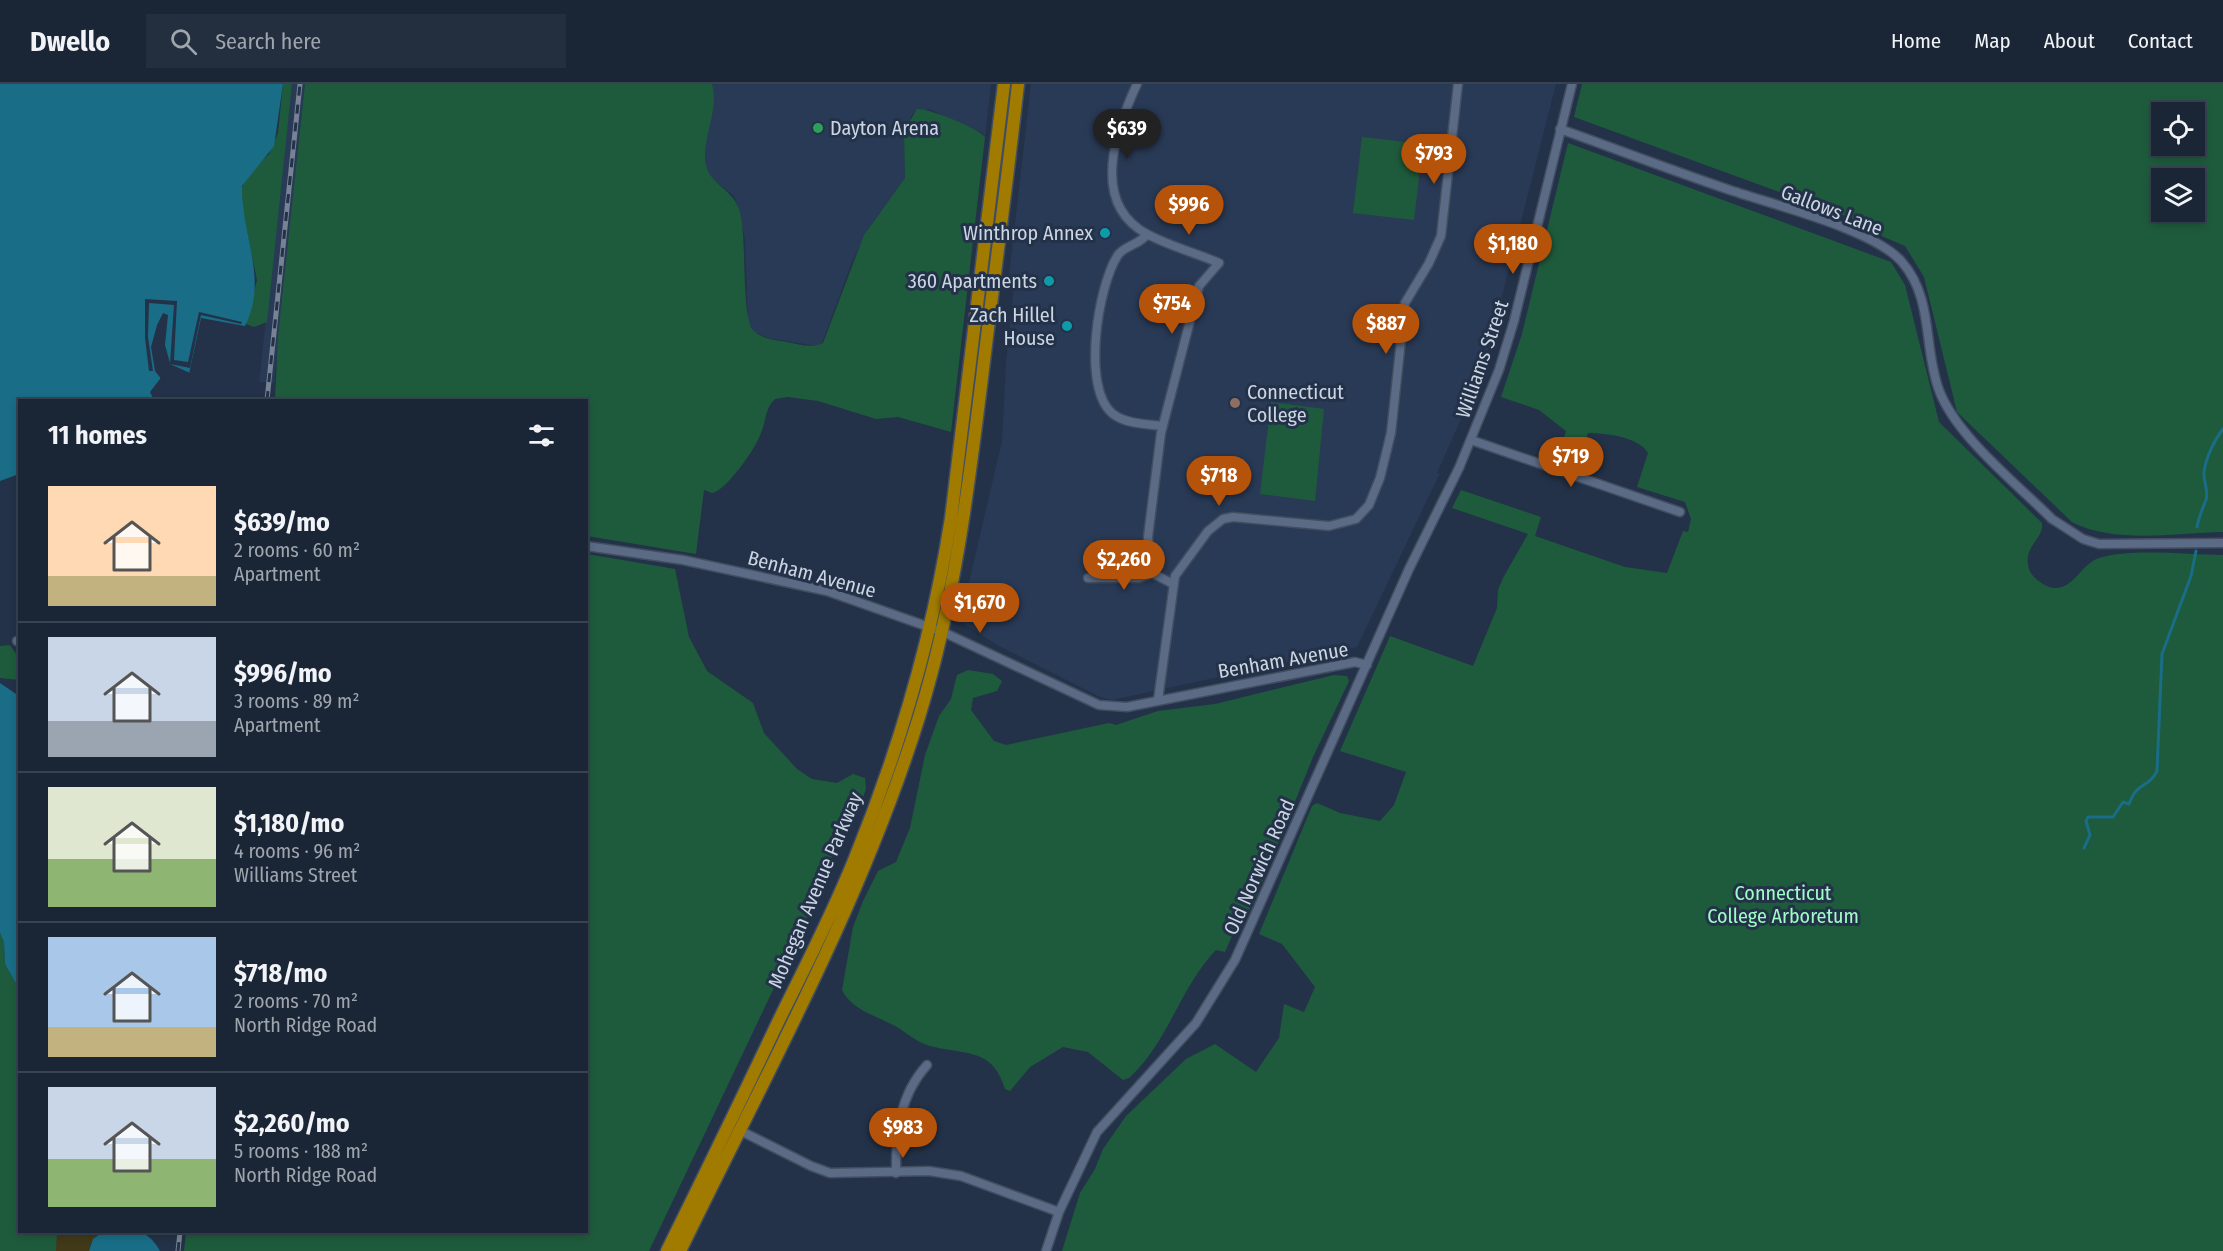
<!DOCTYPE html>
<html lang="en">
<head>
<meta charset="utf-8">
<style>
	:root { --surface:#1a2636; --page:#232e3e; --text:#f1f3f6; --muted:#9fa5ad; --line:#384351; --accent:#b45309 }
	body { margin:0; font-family:"Fira Sans Condensed",sans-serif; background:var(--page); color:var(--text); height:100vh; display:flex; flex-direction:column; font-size:22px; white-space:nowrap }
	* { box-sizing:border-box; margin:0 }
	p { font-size:20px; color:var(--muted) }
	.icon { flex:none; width:33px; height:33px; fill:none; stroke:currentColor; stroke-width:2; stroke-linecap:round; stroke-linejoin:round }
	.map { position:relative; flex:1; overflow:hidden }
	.drawer { position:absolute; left:18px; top:315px; width:570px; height:834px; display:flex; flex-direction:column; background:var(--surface); border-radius:0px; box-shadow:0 3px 9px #0003,0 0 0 2px var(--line) }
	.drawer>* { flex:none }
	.controls { position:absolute; left:2151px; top:18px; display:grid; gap:12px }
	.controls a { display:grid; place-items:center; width:54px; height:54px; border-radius:0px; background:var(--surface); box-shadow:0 3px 9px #0003,0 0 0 2px var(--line); font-size:30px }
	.price { position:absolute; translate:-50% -51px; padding:0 14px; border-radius:21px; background:var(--accent); color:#fff; font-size:20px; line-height:39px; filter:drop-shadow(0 2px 3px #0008) }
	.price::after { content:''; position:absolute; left:50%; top:36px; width:18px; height:14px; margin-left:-9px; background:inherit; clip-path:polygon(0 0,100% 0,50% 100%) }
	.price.on { background:#222; color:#fff }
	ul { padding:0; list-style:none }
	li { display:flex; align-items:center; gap:18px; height:150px; padding:0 30px }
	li+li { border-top:2px solid var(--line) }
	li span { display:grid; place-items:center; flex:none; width:168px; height:120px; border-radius:0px; color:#555 }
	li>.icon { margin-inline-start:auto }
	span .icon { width:72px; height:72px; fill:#fffc; stroke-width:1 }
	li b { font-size:26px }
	h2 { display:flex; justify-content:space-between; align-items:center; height:72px; padding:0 30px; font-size:26px }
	header { display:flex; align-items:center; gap:36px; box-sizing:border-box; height:84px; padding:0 30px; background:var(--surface); border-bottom:2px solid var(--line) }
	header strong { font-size:28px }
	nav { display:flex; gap:33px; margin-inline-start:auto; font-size:21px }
	.search { width:420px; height:54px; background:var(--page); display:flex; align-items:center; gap:15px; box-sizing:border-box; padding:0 21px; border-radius:0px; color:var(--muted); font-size:22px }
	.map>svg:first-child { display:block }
	.built { fill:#293a56 }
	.green { fill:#1e5b3c; fill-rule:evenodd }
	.sand { fill:#413918 }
	.water { fill:#196d87 }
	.pier { fill:#233248 }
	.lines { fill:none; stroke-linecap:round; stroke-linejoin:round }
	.stream { stroke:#196d87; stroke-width:3 }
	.minor-casing { stroke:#424e60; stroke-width:11 }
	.highway-casing { stroke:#424e60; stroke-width:15 }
	.minor { stroke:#5b6b85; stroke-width:8 }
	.highway { stroke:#a07b00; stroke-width:12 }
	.rail-casing { stroke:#778395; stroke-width:5 }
	.rail { stroke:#233248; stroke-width:3; stroke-dasharray:9; stroke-linecap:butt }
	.leisure-dot { fill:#2e9e5b; stroke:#233248; stroke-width:2 }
	.culture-dot { fill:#0f9aa8; stroke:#233248; stroke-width:2 }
	.education-dot { fill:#8d6e63; stroke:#233248; stroke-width:2 }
	.labels { text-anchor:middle; stroke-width:6; stroke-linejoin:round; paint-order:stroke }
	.poi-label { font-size:20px; fill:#ccd5e3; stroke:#233248; text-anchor:end }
	.street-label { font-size:20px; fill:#ccd5e3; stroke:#233248 }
	.park-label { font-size:20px; fill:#a0fcc5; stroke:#233248 }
</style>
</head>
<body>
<header>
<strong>Dwello</strong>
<div class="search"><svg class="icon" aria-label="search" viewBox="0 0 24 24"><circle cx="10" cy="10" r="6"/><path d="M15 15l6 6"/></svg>Search here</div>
<nav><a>Home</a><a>Map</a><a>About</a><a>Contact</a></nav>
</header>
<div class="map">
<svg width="2223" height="1167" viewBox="0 0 2223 1167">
	<rect width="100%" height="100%" fill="#233248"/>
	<path class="built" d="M292 0H305L274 299 259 298Z
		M712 0H991L985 53 983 49 929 25 913 30 904 47 905 94 868 145 852 178 822 259 817 262 768 254 754 248 748 237 745 156 740 128 734 112 713 95 706 84 705 64 714 13Z
		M1031 0H1556L1484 283 1437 389H1440L1357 563 1112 616 1100 613 997 561 960 537 1002 357 1006 278 1014 202 1008 201Z"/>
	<path class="green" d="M283 0H292L267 238 254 243 246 240 257 196 242 123V103L250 88 269 70 278 49Z
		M305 0H712C720 26 701 54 706 81 710 101 734 105 740 128 747 153 741 232 753 246 761 255 776 256 787 258 799 260 811 265 823 259L864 151 905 94 904 47 917 25C928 24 979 44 985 53L951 348 898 333 876 335 818 317 787 313 775 315C765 324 766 337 761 349 756 364 726 407 712 409L704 406 696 470 587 452 586 316H275L278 252Z
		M1582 0H2223V448C2177 449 2113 460 2072 438L1957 328 1924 193 1905 162 1872 148 1878 144 1574 33ZM2162 28H2194V62H2162ZM2162 94H2194V128H2162Z
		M1362 53 1423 60 1414 136 1353 129Z
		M1568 59 1891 178 1905 201 1939 338 2042 439C2044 456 2022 462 2029 485 2032 494 2045 503 2054 504 2074 505 2081 480 2099 474 2134 464 2186 471 2223 471V1167H1062L1080 1109 1095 1085 1103 1065 1126 1032 1186 975 1215 960 1256 988 1279 954 1284 920 1304 928 1315 903 1282 860 1259 850 1312 722 1317 719 1340 729 1380 737 1394 721 1406 688 1340 667 1390 552 1473 582 1497 524 1498 506 1503 494 1528 450 1452 424 1461 406 1541 433 1535 452 1625 483 1667 489 1683 447 1688 448 1691 435 1685 418 1637 403 1648 369C1639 353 1606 349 1588 349L1576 382 1557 376 1566 347 1539 326 1501 313 1522 250Z
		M1271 318 1324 325 1315 417 1260 410Z
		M587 470 675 485 689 553 707 587 753 619 764 649 797 685 812 695 837 699 853 690 865 694 866 705 860 722 841 751 810 828 649 1167H184L186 1148H586Z
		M10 561 19 574V596L0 594V562Z
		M968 586 993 590 1002 597 997 607 973 614 971 626 994 657 1006 661 1109 639 1116 641 1158 627 1215 620 1334 591 1347 592 1349 597 1313 673 1254 819 1236 843 1225 868 1216 866C1180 903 1168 959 1129 994L1123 996 1088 968 1063 963 1030 983 1010 1007 1005 1005C992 961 962 972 927 961 913 956 904 946 891 940 874 931 851 925 842 906L853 843 863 817 878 787 896 778 910 744 925 671 939 632 951 615 957 591Z
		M0 849 4 858 5 880 19 905 20 1148H103L90 1160 89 1167H0Z"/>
	<path class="sand" d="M57 1148H103L90 1160 89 1167H56Z"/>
	<path class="water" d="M0 0H283L274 62 242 102C241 151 269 195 245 242L201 234 189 290 170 284 162 258 157 256 155 261 163 291 150 308 153 314 148 316H20L19 390 0 397Z
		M0 599 19 612V905L5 880 4 858 0 849Z
		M103 1148C129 1147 146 1141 160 1167H89L93 1155Z"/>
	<path class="pier" d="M145 215 177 217 174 276 188 278 199 228 242 238 241 240 201 231 190 284 170 280 190 289 188 293 167 286 158 259 160 279 166 290 162 296 155 287 151 263 157 241 163 229 168 231 165 261 170 279 174 221 149 219 148 253 153 287H149L145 254Z"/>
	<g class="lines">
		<path class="stream" d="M2197 443C2199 432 2202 426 2206 416 2209 406 2203 398 2204 388 2206 374 2214 356 2223 345
			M2084 764 2090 751 2086 737 2088 733H2113L2123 718 2129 720C2137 697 2148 705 2157 687L2162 570 2191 492 2196 467"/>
		<g class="minor-casing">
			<path id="minor" d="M1137 0C1116 45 1089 119 1147 150 1169 162 1196 169 1219 179L1199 202 1161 349 1148 453 1150 477 1154 490 1173 500
				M1560 45C1616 65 1671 86 1727 105 1770 120 1874 145 1902 178 1934 215 1923 263 1939 306 1956 352 2017 400 2052 435L2083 455 2099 460 2223 459
				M1147 150C1140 161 1125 161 1118 171 1098 201 1081 305 1113 330 1126 340 1147 340 1162 342
				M1471 356 1680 428
				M586 462 683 476 827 507 943 548 1099 621 1127 623 1355 578 1367 581
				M1088 494H1139L1153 489
				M17 557H20
				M1158 616 1175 492 1208 447 1223 435 1233 433 1329 442 1356 435 1369 421 1380 394 1391 349 1405 219 1429 179 1441 152 1458 0
				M739 1046 811 1082 830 1089 929 1087 961 1092 1059 1128
				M896 1089C896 1049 899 1012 927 981
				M1046 1167 1059 1128 1097 1048 1196 939 1235 876 1409 485 1459 384 1499 286 1514 237 1572 0"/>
		</g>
		<g class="highway-casing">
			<path id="highway" d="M667 1167C705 1090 743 1012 780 934 806 881 833 829 855 774 899 666 933 549 951 434L1004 0
				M680 1167C765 992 861 819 919 633 956 514 970 392 985 269 996 180 1008 90 1018 0"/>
		</g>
		<use href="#minor" class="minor"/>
		<use href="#highway" class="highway"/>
		<g class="rail-casing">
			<path id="rail" d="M267 316 300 0
				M178 1167 180 1148"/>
		</g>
		<use href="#rail" class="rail"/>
	</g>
	<circle class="leisure-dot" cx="818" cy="44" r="6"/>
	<g class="culture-dot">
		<circle cx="1105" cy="149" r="6"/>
		<circle cx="1049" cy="197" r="6"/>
		<circle cx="1067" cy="242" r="6"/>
	</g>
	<circle class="education-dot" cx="1235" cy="319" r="6"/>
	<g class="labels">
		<g class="poi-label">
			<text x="830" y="51" text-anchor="start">Dayton Arena</text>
			<text x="1093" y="156">Winthrop Annex</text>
			<text x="1037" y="204">360 Apartments</text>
			<text x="1055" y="238">Zach Hillel<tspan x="1055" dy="23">House</tspan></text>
			<text x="1247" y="315" text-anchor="start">Connecticut<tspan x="1247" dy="23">College</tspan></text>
		</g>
		<g class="street-label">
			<text transform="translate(1832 126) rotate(21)" y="7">Gallows Lane</text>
			<text transform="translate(1482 275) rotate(-71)" y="7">Williams Street</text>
			<text transform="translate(812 490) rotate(15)" y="7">Benham Avenue</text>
			<text transform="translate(1283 576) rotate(-10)" y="7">Benham Avenue</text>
			<text transform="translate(1259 783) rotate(-66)" y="7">Old Norwich Road</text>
			<text transform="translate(815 806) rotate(-67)" y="7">Mohegan Avenue Parkway</text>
		</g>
		<g class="park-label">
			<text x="1783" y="816">Connecticut<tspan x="1783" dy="23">College Arboretum</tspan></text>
		</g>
	</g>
</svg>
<div class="controls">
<a><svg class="icon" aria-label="locate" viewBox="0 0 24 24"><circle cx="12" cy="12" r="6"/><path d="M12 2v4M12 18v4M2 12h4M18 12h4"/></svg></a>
<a><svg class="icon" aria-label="layers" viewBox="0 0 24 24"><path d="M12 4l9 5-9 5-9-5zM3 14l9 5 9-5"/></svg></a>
</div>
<b class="price on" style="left:1127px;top:76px">$639</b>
<b class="price" style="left:1434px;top:101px">$793</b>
<b class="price" style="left:1189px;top:152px">$996</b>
<b class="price" style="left:1513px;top:191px">$1,180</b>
<b class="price" style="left:1172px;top:251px">$754</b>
<b class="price" style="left:1386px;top:271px">$887</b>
<b class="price" style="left:1571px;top:404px">$719</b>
<b class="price" style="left:1219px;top:423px">$718</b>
<b class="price" style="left:1124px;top:507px">$2,260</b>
<b class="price" style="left:980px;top:550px">$1,670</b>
<b class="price" style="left:903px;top:1075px">$983</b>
<section class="drawer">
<h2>11 homes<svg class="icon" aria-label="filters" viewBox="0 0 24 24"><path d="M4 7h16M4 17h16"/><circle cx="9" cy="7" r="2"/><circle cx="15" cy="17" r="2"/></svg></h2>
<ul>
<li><span style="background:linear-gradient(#ffd9b3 75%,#c2b280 0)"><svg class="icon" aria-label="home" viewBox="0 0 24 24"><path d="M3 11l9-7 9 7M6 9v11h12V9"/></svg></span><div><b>$639/mo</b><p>2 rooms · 60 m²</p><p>Apartment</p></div></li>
<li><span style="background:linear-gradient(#c9d6e8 70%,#9aa5b1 0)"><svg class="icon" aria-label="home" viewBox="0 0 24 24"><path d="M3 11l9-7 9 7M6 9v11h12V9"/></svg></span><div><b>$996/mo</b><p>3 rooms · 89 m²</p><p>Apartment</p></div></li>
<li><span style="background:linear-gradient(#dfe7d0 60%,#8fb573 0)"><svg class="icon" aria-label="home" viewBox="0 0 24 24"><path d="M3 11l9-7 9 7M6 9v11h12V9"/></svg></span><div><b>$1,180/mo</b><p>4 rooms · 96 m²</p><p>Williams Street</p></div></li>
<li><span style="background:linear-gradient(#a9c7e8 75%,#c2b280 0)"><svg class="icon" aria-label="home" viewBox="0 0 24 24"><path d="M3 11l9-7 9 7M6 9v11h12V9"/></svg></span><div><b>$718/mo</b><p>2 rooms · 70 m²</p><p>North Ridge Road</p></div></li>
<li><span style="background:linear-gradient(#c9d6e8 60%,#8fb573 0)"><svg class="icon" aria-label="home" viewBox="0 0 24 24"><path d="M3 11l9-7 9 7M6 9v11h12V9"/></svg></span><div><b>$2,260/mo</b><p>5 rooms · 188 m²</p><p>North Ridge Road</p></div></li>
</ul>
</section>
</div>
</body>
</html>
